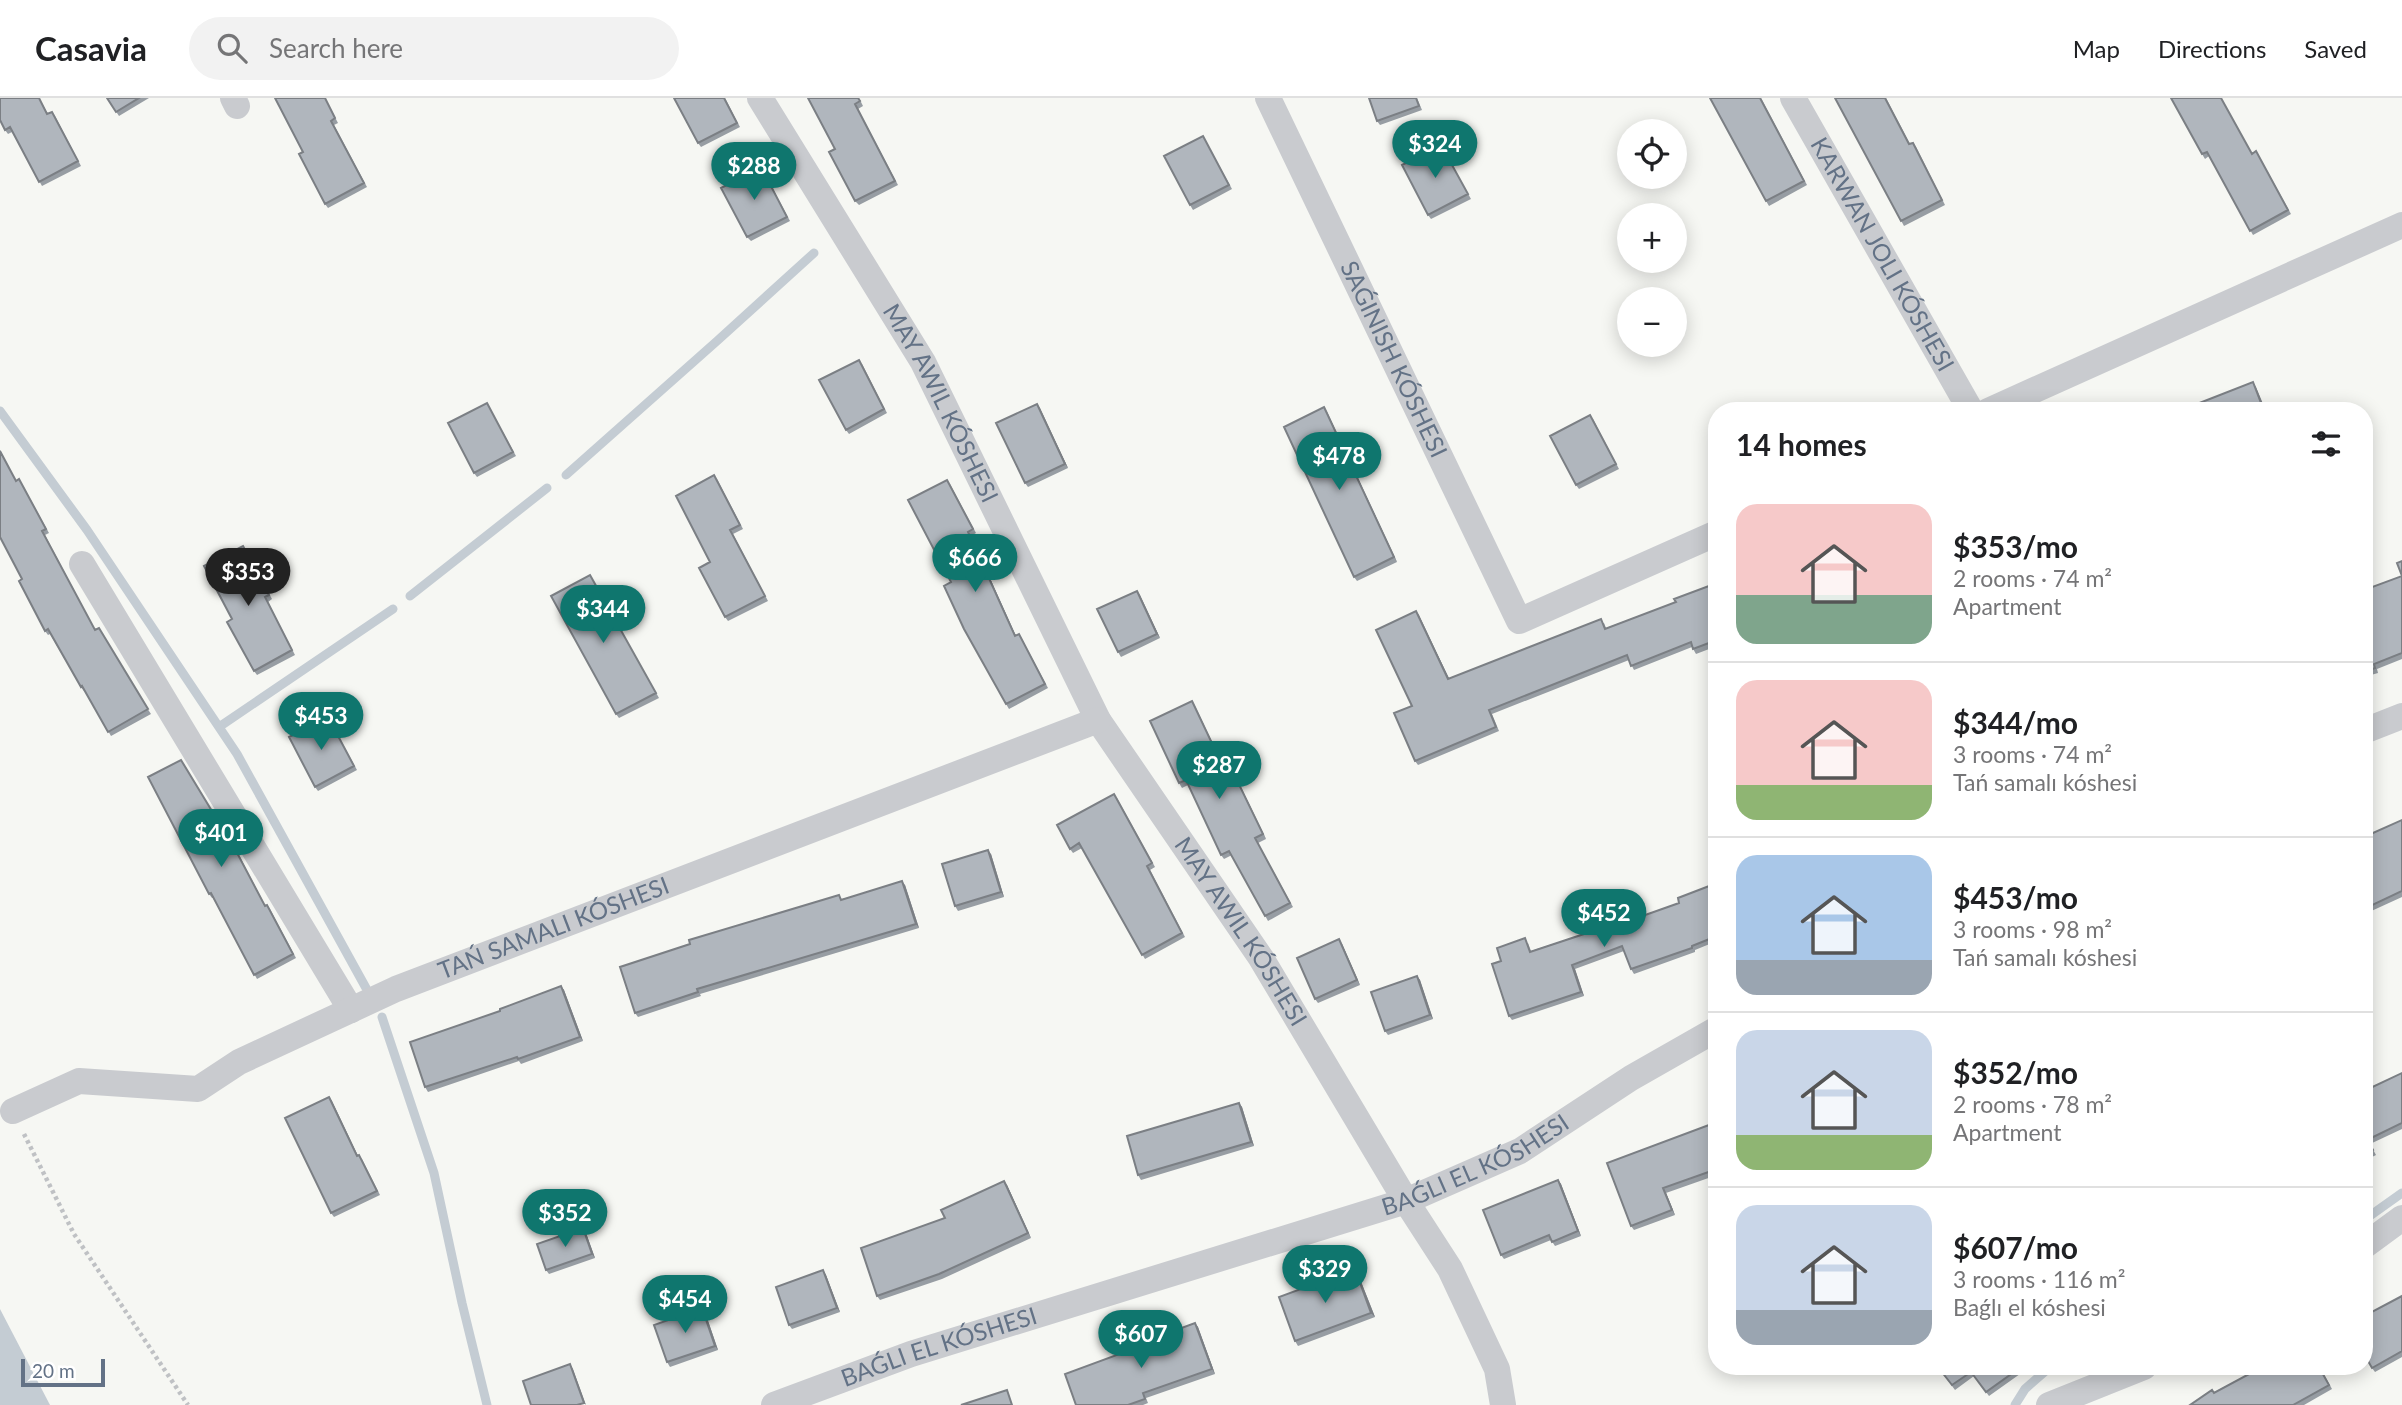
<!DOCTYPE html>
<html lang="en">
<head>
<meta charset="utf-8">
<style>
	:root { --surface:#fff; --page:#f2f2f2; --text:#202124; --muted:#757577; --line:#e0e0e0; --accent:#0f766e }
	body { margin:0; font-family:Lato,sans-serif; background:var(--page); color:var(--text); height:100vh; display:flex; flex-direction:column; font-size:26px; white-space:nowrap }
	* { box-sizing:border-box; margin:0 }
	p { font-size:23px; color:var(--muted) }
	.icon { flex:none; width:38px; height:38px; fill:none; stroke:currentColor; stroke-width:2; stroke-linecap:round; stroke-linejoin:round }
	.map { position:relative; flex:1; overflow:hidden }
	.details { position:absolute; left:1708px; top:304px; width:665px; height:973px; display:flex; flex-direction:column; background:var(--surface); border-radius:28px; box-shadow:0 4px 18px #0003 }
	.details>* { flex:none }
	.controls { position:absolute; left:1617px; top:21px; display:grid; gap:14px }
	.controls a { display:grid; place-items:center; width:70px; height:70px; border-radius:50%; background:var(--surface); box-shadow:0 4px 18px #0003; font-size:35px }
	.scale { position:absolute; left:21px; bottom:18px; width:84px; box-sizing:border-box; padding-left:7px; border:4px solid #637286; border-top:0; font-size:19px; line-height:24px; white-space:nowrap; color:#637286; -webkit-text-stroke:5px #fff; paint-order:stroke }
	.price { position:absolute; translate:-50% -60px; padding:0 16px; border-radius:24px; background:var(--accent); color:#fff; font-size:23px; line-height:46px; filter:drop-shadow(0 2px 4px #0008) }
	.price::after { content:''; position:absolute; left:50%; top:42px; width:21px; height:16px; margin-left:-10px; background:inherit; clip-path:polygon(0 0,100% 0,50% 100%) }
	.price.current { background:#222; color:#fff }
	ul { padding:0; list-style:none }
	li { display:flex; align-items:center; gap:21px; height:175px; padding:0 28px }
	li+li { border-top:2px solid var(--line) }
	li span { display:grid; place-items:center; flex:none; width:196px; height:140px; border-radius:21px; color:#555 }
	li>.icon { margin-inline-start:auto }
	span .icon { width:84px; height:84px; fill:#fffc; stroke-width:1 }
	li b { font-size:30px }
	h2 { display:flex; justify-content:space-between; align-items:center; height:84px; padding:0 28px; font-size:30px }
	header { display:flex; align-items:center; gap:42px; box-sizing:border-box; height:98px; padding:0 35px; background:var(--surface); border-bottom:2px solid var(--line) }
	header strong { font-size:33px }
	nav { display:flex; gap:38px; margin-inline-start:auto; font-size:24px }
	.search { width:490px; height:63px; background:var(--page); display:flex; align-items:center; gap:18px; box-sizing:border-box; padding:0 24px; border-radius:38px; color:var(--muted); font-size:26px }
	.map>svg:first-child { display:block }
	.water { fill:#c4ccd3 }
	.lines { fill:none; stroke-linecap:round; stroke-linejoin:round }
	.stream { stroke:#c4ccd3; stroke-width:9 }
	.path { stroke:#bfc1c4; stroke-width:4.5; stroke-dasharray:3.5 3.5; stroke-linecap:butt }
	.minor { stroke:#c9cbcf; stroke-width:26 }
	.wall { fill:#979da3 }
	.shaded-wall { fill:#7b7f84 }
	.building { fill:#b0b6bd; stroke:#7b7f84; stroke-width:2 }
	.labels { text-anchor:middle; stroke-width:7; stroke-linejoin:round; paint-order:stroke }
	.street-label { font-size:24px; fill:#637286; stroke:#fff }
</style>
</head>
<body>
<header>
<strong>Casavia</strong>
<div class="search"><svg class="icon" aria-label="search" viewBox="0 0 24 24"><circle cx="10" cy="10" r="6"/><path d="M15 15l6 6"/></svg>Search here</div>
<nav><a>Map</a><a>Directions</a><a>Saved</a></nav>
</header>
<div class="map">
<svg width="2402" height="1307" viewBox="0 0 2402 1307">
	<rect width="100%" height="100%" fill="#f6f7f3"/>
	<path class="water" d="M0 1211 50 1307H0Z"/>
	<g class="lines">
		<path class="stream" d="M0 313 87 432 237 656 366 890
			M566 377 717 243 814 155
			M410 498 547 390
			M219 629 393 511
			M382 919 434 1075 462 1205 487 1307
			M2364 1122 2402 1095
			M2015 1307 2025 1291 2050 1269"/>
		<path class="path" d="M24 1036 74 1136 188 1307"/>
		<g class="minor">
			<path d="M233 0 237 8"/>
			<path id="s1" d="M760 0 923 264 1098 622 1261 860 1406 1103 1450 1171 1497 1271 1503 1307"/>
			<path id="s2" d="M1268 0 1519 523 1717 435"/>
			<path id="s3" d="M1793 0 1971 313"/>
			<path d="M1988 313 2402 127"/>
			<path d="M82 466 351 912"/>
			<path d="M2364 633 2402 618"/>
			<path id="s4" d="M13 1013 79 983 198 991 239 964 396 891 1098 622"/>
			<path d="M2364 1148 2402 1120"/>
			<path id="s5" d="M774 1307 911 1256 1406 1103 1520 1053 1631 980 1717 931"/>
			<path d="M2049 1307 2144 1269"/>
		</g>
	</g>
	<path class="wall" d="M0 0H39L48 16 52 14 55 18 81 68 42 88 12 34 8 36 5 32Z
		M107 0H149L119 18Z
		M325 0 338 25 334 27 367 89 328 110 325 106Z
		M725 0 740 29 701 49 698 45Z
		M808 0H859L863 8 858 11 898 87 859 107 855 103 835 51Z
		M1369 0H1417L1422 12 1380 27 1377 23Z
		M1761 0 1807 87 1769 108 1766 103Z
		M1835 0H1886L1910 46 1913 45 1916 49 1945 107 1904 128Z
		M2171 0 2252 56 2259 58 2291 116 2253 137 2209 58 2205 61 2202 56Z
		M1203 38 1232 91 1193 112 1190 107Z
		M1441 47 1471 101 1431 121 1428 117Z
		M764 74 790 123 751 143 747 139Z
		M862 266 887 315 849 336 846 332Z
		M487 305 516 358 477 379 474 375Z
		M1037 306 1068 370 1028 389 1025 385Z
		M1327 314 1397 464 1357 483 1354 479Z
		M1593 321 1619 371 1579 391 1576 387Z
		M0 352 16 383 22 386 49 435 45 437 95 532 151 616 111 638 85 593H84L81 589 50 536 48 537 45 533 22 481 0 439Z
		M717 381 743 431 733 436 768 503 728 523 725 519Z
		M950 386 976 435 971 438 1016 538 1019 536 1022 541 1048 590 1009 611 1006 606 951 484Z
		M243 448 272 501 268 504 295 557 257 577 254 573 232 521Z
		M590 477 659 600 619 620 616 616Z
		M2402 478V561L2377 571 2378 575 2364 579V501Z
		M1717 485V548L1696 556 1692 549 1634 572 1629 562 1492 616 1499 633 1418 667 1415 663 1412 608 1416 513 1449 580 1604 525 1606 530 1676 504Z
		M1137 493 1160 540 1121 559 1118 554Z
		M1192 603 1228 677 1233 674 1236 679 1266 741 1258 745 1293 809 1268 823 1232 757 1224 761 1221 757 1188 687 1182 690 1179 685Z
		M328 619 357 672 318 693 315 689Z
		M1117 700 1155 769 1150 772 1185 839 1145 861 1082 750 1073 755 1070 751Z
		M2402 722V799L2367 815 2364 812V739Z
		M238 755 265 807H267L270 811 296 860 257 881 213 800H212L209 796Z
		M991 756 1004 799 958 813 955 808Z
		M1717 785V843L1695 852V854L1634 876 1631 871 1624 853 1575 871 1584 898 1512 922 1509 918 1501 863 1528 845 1531 853 1599 831 1631 811 1635 820 1679 805Z
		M905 787 919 830 700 896 701 898 638 919 635 915 842 801Z
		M1342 846 1360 887 1318 905 1315 901Z
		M1417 878 1420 882 1433 921 1388 937 1385 933Z
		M561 888 564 892 583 943 521 966 519 963 428 994 425 989 500 913Z
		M2402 975V1031L2370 1046 2376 1057 2364 1063V993Z
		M329 999 357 1058 362 1061 380 1097 334 1119 331 1115Z
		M1239 1005 1242 1009 1254 1048 1141 1082 1138 1077Z
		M1717 1024V1077L1666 1095 1675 1117 1634 1132 1631 1128Z
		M1558 1082 1561 1086 1581 1138 1555 1148 1551 1142 1504 1161 1501 1157Z
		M1007 1087 1031 1140 942 1181 880 1202 877 1198 945 1120Z
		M583 1130 586 1135 595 1160 549 1176 546 1172Z
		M823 1172 826 1177 840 1214 792 1231 789 1227Z
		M1358 1176 1375 1219 1298 1248 1295 1243Z
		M2402 1198V1259L2375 1274 2372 1270Z
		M705 1214 718 1252 670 1269 667 1264Z
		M1195 1225 1198 1229 1215 1276 1146 1300 1148 1305 1143 1307H1076L1144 1247Z
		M1938 1269H2025L2027 1271 1989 1298 1974 1278 1955 1292Z
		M2262 1269H2320L2332 1291 2304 1307H2190Z"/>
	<path class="shaded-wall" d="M2253 284 2256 289 2266 313H2264Z
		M1037 306 1040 310 1068 370 1065 366Z
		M1324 309 1327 314 1397 464 1394 459Z
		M968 434 971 438 1018 543 1015 538Z
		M1137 493 1140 497 1160 540 1157 536Z
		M1416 513 1419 517 1451 585 1448 581Z
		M1192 603 1195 608 1230 682 1227 677Z
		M1233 674 1236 679 1266 741 1263 736Z
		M988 752 991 756 1004 799 1001 794Z
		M902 783 905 787 919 830 916 826Z
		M1339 841 1342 846 1360 887 1357 882Z
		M1572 867 1575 871 1584 898 1581 894Z
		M1417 878 1420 882 1433 921 1430 917Z
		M561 888 564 892 583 943 580 939Z
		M329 999 332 1003 360 1062 357 1058Z
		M1239 1005 1242 1009 1254 1048 1251 1044Z
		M1558 1082 1561 1086 1581 1138 1578 1133Z
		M1004 1083 1007 1087 1031 1140 1028 1135Z
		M1663 1090 1666 1095 1675 1117 1672 1112Z
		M583 1130 586 1135 595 1160 592 1156Z
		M1355 1171 1358 1176 1375 1219 1371 1215Z
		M823 1172 826 1177 840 1214 837 1210Z
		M702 1210 705 1214 718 1252 715 1248Z
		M1195 1225 1198 1229 1215 1276 1212 1271Z
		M570 1266 573 1271 586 1307 584 1305Z"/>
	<path class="building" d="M0 0H39L47 16 52 14 78 63 39 84 10 29 5 32 0 22Z
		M107 0H139L116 14Z
		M275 0H325L335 20 331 23 364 85 325 106 299 56 303 54Z
		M674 0H724L737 25 698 45Z
		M808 0H858L860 3 855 6 895 83 855 103 829 54 835 51Z
		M1369 0H1416L1419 8 1377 23Z
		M1710 0H1760L1804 83 1766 103Z
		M1835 0H1885L1909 46 1913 45 1942 102 1901 123Z
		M2171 0H2221L2252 56 2256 53 2288 112 2250 133 2207 54 2202 56Z
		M1203 38 1229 87 1190 107 1164 58Z
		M1441 47 1468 96 1428 117 1402 67Z
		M761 69 787 119 747 139 721 90Z
		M859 262 884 311 846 332 819 282Z
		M2253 284 2264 313H2179Z
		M487 305 513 354 474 375 448 325Z
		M1037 306 1065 366 1025 385 996 325Z
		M2113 307 2115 313H2097Z
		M1324 309 1394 459 1354 479 1284 329Z
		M1590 317 1616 366 1576 387 1550 338Z
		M0 353 16 383 19 381 46 431 42 433 95 532 99 530 148 611 108 634 82 588 81 589 48 531 45 533 19 483 22 481 0 439Z
		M714 377 740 427 730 432 765 498 725 519 699 470 710 464 676 398Z
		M947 382 973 431 968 434 1015 538 1019 536 1045 586 1006 606 964 531 944 488 951 484 908 402Z
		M243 448 269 497 265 499 292 552 254 573 227 524 232 521 204 468Z
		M2402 463V478L2397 465Z
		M590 477 656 595 616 616 551 498Z
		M2402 478V555L2374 566 2375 570 2364 574V501L2367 500 2364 492Z
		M1717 485V542L1693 551 1691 544 1631 568 1627 557 1489 612 1496 629 1415 663 1394 615 1412 608 1376 532 1416 513 1448 581 1601 521 1605 531 1676 504 1674 501Z
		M1137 493 1157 536 1118 554 1097 511Z
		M1192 603 1227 677 1233 674 1263 736 1255 740 1290 805 1265 818 1229 753 1221 757 1186 682 1179 685 1150 623Z
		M328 619 354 668 315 689 289 639Z
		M181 662 235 751 265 808 267 807 293 856 254 877 211 795 209 796 148 679Z
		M1114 696 1152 765 1147 768 1182 835 1142 857 1079 745 1070 751 1057 727Z
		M2402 722V793L2364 811V739Z
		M988 752 1001 794 955 808 942 766Z
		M902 783 916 826 697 891 698 894 635 915 620 869 690 846 689 842 839 797 841 802Z
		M1717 785V838L1692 848V850L1631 871 1622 848 1572 867 1581 894 1509 918 1492 866 1501 863 1497 850 1525 840 1530 854 1599 831 1595 819 1628 806 1634 821 1679 805 1678 800Z
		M1339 841 1357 882 1315 901 1297 860Z
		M1417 878 1430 917 1385 933 1371 894Z
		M561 888 580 939 518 961 517 959 425 989 410 944 500 913V911Z
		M2402 975V1025L2367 1042 2373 1052 2364 1057V993Z
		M329 999 357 1058 359 1057 377 1093 331 1115 285 1020Z
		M1239 1005 1251 1044 1138 1077 1127 1038Z
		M1717 1024V1071L1663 1090 1672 1112 1631 1128 1607 1065Z
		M1558 1082 1578 1133 1552 1144 1549 1137 1501 1157 1483 1112Z
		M1004 1083 1028 1135 939 1176 877 1198 861 1150 945 1120 941 1112Z
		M583 1130 592 1156 546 1172 537 1146Z
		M1355 1171 1371 1215 1295 1243 1279 1199Z
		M823 1172 837 1210 789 1227 776 1189Z
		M2402 1198V1253L2372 1270 2364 1256V1218Z
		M702 1210 715 1248 667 1264 654 1227Z
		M1195 1225 1212 1271 1143 1295 1145 1301 1128 1307H1076L1065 1276 1144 1247 1143 1244Z
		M570 1266 584 1305 577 1307H531L523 1283Z
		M1938 1269H2021L1986 1294 1971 1274 1952 1287Z
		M2262 1269H2319L2329 1287 2293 1307H2190L2212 1292 2214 1295Z
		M1007 1292 1012 1307H961Z"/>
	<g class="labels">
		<g class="street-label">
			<text dy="8" stroke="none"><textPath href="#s3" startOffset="180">KARWAN JOLI KÓSHESI</textPath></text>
			<text dy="8" stroke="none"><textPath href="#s2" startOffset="290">SAǴINISH KÓSHESI</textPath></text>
			<text dy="8" stroke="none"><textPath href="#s1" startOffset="355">MAY AWIL KÓSHESI</textPath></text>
			<text dy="8" stroke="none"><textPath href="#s4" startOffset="583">TAŃ SAMALI KÓSHESI</textPath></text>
			<text dy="8" stroke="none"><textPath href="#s1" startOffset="964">MAY AWIL KÓSHESI</textPath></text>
			<text dy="8" stroke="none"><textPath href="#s5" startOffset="742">BAǴLI EL KÓSHESI</textPath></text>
			<text dy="8" stroke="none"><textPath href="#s5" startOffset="175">BAǴLI EL KÓSHESI</textPath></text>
		</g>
	</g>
</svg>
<div class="controls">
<a><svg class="icon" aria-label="locate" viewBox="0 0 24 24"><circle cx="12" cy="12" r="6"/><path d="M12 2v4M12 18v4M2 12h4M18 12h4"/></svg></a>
<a>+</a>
<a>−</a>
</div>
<div class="scale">20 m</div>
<b class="price" style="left:1435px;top:82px">$324</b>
<b class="price" style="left:754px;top:104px">$288</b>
<b class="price" style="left:1339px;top:394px">$478</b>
<b class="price" style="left:975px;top:496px">$666</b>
<b class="price current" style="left:248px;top:510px">$353</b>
<b class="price" style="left:603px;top:547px">$344</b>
<b class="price" style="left:321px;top:654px">$453</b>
<b class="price" style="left:1219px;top:703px">$287</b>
<b class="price" style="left:221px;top:771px">$401</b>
<b class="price" style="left:1604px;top:851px">$452</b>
<b class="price" style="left:565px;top:1151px">$352</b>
<b class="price" style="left:1325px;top:1207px">$329</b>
<b class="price" style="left:685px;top:1237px">$454</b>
<b class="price" style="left:1141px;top:1272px">$607</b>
<section class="details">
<h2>14 homes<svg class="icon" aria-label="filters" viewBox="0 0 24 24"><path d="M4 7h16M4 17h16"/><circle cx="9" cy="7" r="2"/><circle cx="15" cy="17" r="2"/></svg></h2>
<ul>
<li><span style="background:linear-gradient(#f6c9c9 65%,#7fa58c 0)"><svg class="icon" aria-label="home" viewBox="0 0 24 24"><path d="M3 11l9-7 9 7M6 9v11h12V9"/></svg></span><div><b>$353/mo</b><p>2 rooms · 74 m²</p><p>Apartment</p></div></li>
<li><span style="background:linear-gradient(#f6c9c9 75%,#8fb573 0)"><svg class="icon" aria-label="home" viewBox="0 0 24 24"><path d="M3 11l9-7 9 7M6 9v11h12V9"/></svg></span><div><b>$344/mo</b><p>3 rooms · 74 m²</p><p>Tań samalı kóshesi</p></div></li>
<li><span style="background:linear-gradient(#a9c7e8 75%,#9aa5b1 0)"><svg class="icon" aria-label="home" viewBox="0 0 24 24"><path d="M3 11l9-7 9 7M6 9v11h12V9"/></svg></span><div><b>$453/mo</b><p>3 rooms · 98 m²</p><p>Tań samalı kóshesi</p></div></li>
<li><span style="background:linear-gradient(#c9d6e8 75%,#8fb573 0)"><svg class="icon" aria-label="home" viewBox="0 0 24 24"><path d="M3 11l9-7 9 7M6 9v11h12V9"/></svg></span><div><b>$352/mo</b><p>2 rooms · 78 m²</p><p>Apartment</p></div></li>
<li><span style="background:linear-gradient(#c9d6e8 75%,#9aa5b1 0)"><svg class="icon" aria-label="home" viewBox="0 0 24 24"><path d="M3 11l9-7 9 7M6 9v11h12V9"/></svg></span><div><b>$607/mo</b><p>3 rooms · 116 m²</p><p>Baǵlı el kóshesi</p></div></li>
</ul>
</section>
</div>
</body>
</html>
